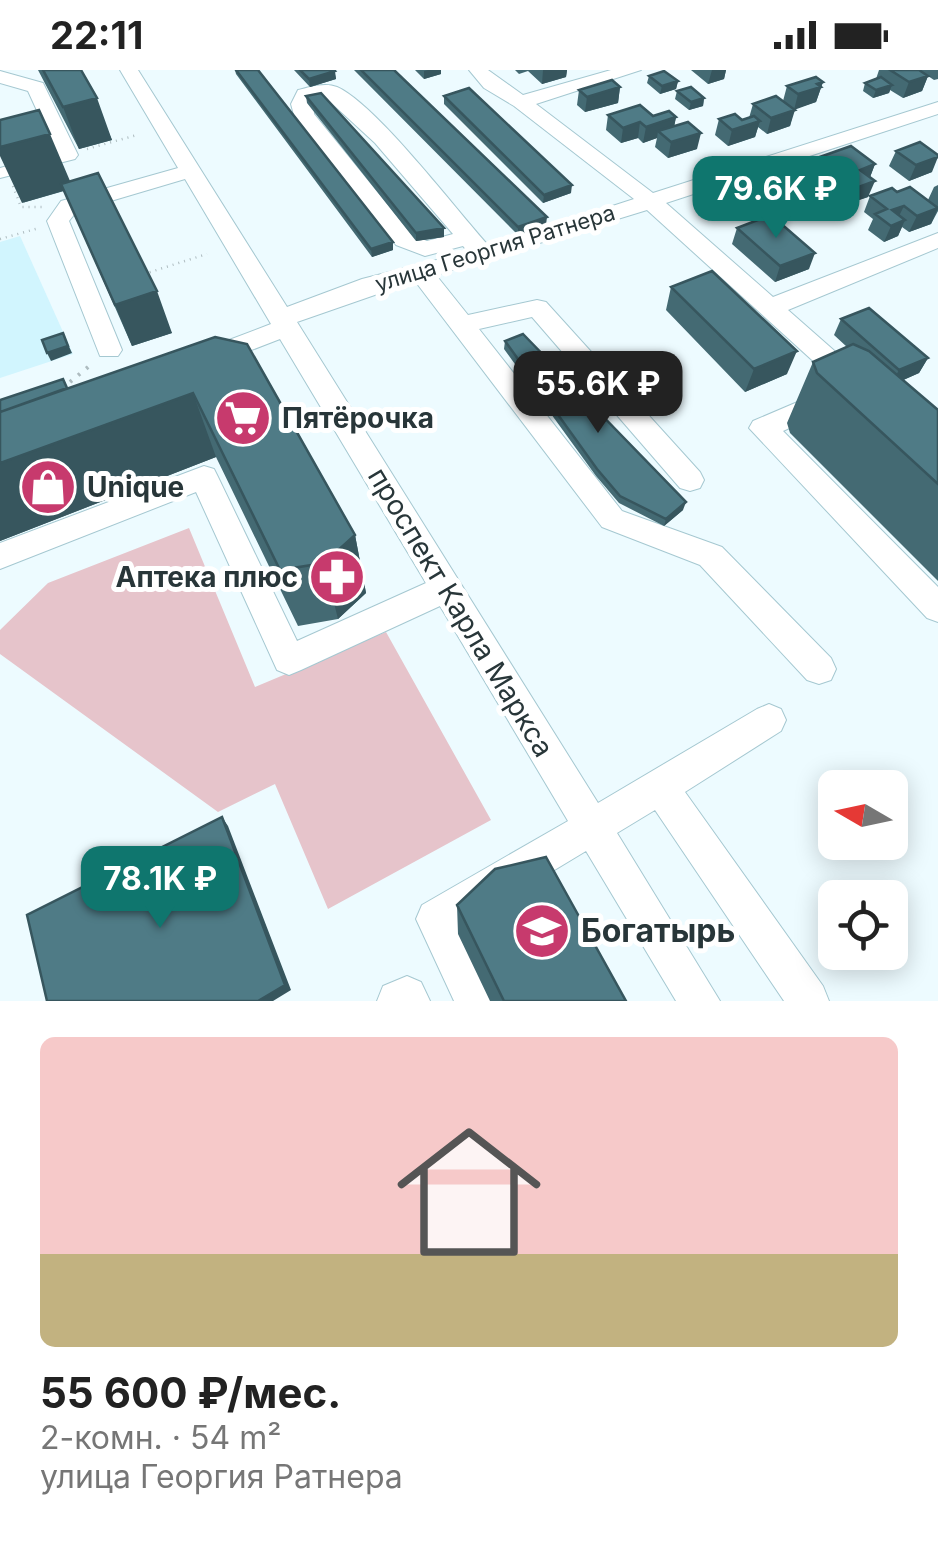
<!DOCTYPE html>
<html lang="ru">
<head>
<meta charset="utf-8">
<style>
	:root { --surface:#fff; --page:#f2f2f2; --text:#222; --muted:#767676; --accent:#0f766e }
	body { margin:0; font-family:Inter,sans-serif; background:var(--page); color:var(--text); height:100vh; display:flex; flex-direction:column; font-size:38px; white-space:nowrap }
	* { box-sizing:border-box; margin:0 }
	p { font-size:32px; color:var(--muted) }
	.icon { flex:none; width:55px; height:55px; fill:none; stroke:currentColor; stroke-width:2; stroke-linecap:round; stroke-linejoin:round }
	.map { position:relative; height:931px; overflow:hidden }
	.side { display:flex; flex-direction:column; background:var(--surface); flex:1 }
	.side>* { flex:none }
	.needle { width:65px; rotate:279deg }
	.controls { position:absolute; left:818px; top:700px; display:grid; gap:20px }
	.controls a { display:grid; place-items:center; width:90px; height:90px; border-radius:15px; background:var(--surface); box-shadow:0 5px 25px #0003; font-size:50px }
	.price { position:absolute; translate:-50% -85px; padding:0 22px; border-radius:20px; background:var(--accent); color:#fff; font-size:32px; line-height:65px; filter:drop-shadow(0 2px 5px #0008) }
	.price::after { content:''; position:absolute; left:50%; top:60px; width:30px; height:22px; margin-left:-15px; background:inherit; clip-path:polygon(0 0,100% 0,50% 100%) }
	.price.selected { background:#222; color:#fff }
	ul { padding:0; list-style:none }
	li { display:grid; align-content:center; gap:20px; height:530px; padding:0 40px }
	li span { display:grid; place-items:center; height:310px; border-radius:15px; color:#555 }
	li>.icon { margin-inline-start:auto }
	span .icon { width:180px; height:180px; fill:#fffc; stroke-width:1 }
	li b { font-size:42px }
	.status { display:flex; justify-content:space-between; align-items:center; height:70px; padding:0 50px; background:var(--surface); direction:ltr }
	.status svg { height:28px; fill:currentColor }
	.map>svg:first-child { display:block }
	.built { fill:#d1f5fe }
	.green { fill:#e6c4cb }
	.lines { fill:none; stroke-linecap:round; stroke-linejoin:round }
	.minor-casing { stroke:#a5c8d1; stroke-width:2 }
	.path-far1 { stroke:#aebcc0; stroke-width:2.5; stroke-dasharray:1 5; stroke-linecap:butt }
	.path { stroke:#aebcc0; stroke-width:4; stroke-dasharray:2.5 8; stroke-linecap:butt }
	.minor { fill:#fff; fill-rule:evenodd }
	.wall { fill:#446a73 }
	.shaded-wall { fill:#37565e }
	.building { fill:#4f7b86; stroke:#37565e; stroke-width:2.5 }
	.labels { text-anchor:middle; stroke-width:10; stroke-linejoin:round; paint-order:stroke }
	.far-street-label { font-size:22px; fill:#283639; stroke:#fff }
	.poi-label { font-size:28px; font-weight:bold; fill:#283639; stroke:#fff; text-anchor:start }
	.street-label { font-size:28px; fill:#283639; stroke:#fff }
	.near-poi-label { font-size:32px; font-weight:bold; fill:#283639; stroke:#fff; text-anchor:start }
</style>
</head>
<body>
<div class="status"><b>22:11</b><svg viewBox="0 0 49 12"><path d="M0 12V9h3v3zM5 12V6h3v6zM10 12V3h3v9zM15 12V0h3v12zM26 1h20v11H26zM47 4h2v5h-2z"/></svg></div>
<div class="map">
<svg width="938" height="931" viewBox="0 0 938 931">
	<rect width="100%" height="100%" fill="#edfbff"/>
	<path class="built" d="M20 166 73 284 0 308V172Z"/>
	<path class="green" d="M189 458 255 617 386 562 491 750 328 839 275 714 218 742 0 584V560L48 513Z"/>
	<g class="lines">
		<g class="minor-casing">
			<path id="minor" d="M120 0H138L287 237 362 209 468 182 463 176 425 186 396 175 294 45 291 34 298 20C310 17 325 12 337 17 376 34 456 140 489 176L634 129 514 36 484 18 469 0H488L523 25 611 0H641L536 34 653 123 938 32V44L666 133 773 227 938 163V178L788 240 863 306 867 313 863 320H845L647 140 436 205 468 245 537 230 546 232 700 402 704 410 700 418 690 421 680 418 532 247 479 259 622 441 722 477 831 588 836 599 831 610 819 614 807 610 700 495 602 457 415 211 297 252 598 733 757 639 769 634 781 639 786 650 781 661 685 722 823 916 829 931H784L655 740 617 763 720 931H676L586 781 460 857 496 931H454L416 849 422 835 568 751 440 536 301 600 289 605 277 600 196 422 0 499V473L204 396 214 399 218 407 297 571 426 513 280 269 218 293H200L196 287 200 281 271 254 185 109 77 141 69 151 122 280 118 286H100L47 151 61 131 178 98ZM325 27 375 73 453 164 427 171 412 165 314 44 313 28Z
				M0 1 43 13 78 85 75 89 0 108V98L56 82 28 21 0 13Z
				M828 319 837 322 841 329 837 336 783 361 938 517V552L927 548 749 358 753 351Z
				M407 906 421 912 430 931H377L383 916Z"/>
		</g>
		<path class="path-far1" d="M87 79 137 65
			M13 116 21 137H44
			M0 169 39 158
			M144 204 207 184"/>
		<path class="path" d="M70 312 93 293"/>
		<use href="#minor" class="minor"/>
	</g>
	<path class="wall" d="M38 0H81L112 70 79 79Z
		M235 0H258L393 172V180L372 187 236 4Z
		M294 0H334L336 9 310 17Z
		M354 0H394L546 155 518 165Z
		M415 0H441V4L424 9Z
		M515 0H567L566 7 542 14 528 1 519 4Z
		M691 0H726L724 9 708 14Z
		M879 0H938V9L934 10 928 6 922 21 903 28 890 20 889 23 873 28 863 21 865 13 876 9Z
		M649 6 678 11 676 19 660 24 647 13Z
		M823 12 816 32 794 39 790 56 767 64 758 57 755 67 728 76 715 65 719 49 742 50 749 48 753 34 783 31 787 16Z
		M620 17 618 33 585 42 577 35 579 20Z
		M677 21 704 28 703 36 689 40 675 29Z
		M306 26 444 167 416 171 307 33Z
		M444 26 571 123 543 133 444 34Z
		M608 45 676 47 674 56 697 79 668 88 655 77 657 68 643 73 638 68 621 73 606 60Z
		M896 81 932 102 909 111 889 96Z
		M817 88 875 94 870 107 868 127 850 133 826 115 821 126 789 138 759 114 764 98 813 100Z
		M70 111 172 263 132 276 64 121 22 133Z
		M938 115V141L931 154 909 162 902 157 898 166 884 172 868 160 873 149 864 142 870 126 897 122 928 130 934 117Z
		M737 158 809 199 775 212 732 174Z
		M671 217 787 304 745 322 666 240Z
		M841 249 928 288 919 303 903 310 938 340V511L790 363 787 353 813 292 847 277 834 265Z
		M215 267 355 465 366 523 338 549 298 556 216 387 0 471V330L68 318Z
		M505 271 683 440 664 456 619 433 596 406 504 279Z
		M457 835 626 931H490L458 864Z"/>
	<path class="shaded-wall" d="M428 0H441V4L424 9V1Z
		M543 0H567L566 7 542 14Z
		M712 0H726L724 9 708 14Z
		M335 1 336 9 310 17 309 9Z
		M928 6 922 21 903 28 909 12Z
		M678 11 676 19 660 24 662 16Z
		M823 12 816 32 794 40 798 24Z
		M892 15 889 23 873 28 876 20Z
		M620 17 618 33 585 42 587 27Z
		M97 28 112 70 79 79 63 37Z
		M704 28 703 36 689 40 691 32Z
		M795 40 790 56 767 64 771 48Z
		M676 47 673 63 658 61 657 68 643 73 646 57Z
		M760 51 755 67 728 76 732 60Z
		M640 52 638 68 621 73 623 58Z
		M701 63 697 79 668 88 671 72Z
		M50 64 73 118 22 133 0 86V77Z
		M938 87 932 102 909 111 916 95Z
		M875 94 869 110 860 100Z
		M827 110 821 126 789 138 794 122Z
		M875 111 868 127 850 133 856 118Z
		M572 115 571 123 543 133 544 125Z
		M904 136 896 152 892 140Z
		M938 138 931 154 909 162 917 146Z
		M547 147 546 155 518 165V157Z
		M905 150 898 166 884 172 891 156Z
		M444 158V167L416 171V163Z
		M393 172V180L372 187 371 179Z
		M815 183 809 199 775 212 780 196Z
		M157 221 172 263 132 276 115 235Z
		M63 263 72 283 51 291 47 283Z
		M797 281 787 304 745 322 754 299Z
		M928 288 919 303 890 316 899 300Z
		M193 323 216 387 0 471V393Z
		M686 432 683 440 664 456 666 449Z
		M355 465 366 523 338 549 324 493Z
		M222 747 228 756 291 920 273 931H258Z"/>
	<path class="building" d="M43 0H81L97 28 63 37Z
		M236 0H258L393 172 371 179Z
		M300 0H334L335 1 309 9Z
		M361 0H394L547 147 518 157Z
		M890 0H919L928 6 909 12Z
		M664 1 678 11 662 16 649 6Z
		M816 7 823 12 817 14 821 17 798 24 787 16Z
		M881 7 892 15 876 20 865 13Z
		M612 10 620 17 587 27 579 20Z
		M691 17 704 28 691 32 677 21Z
		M469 18 572 115 544 125 444 26Z
		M321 23 444 158 416 163 306 26Z
		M776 26 795 40 771 48 753 34Z
		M640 35 653 46 669 41 676 47 646 57 640 52 623 58 608 45Z
		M39 40 50 64 0 77V50Z
		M735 44 742 50 754 46 760 51 732 60 719 49Z
		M688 52 701 63 671 72 658 61Z
		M920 72 938 85V87L916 95 896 81Z
		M851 76 875 94 860 100 875 111 856 118 817 88Z
		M787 94 795 100 808 95 827 110 794 122 764 98Z
		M98 103 157 221 115 235 61 114Z
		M910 117 938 138 917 146 904 136 892 140 905 150 891 156 875 144 887 139 870 126 892 118 897 122Z
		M771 145 815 183 780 196 737 158Z
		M712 201 797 281 754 299 671 217Z
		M869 238 928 288 899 300 841 249Z
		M63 263 68 276 47 283 42 270Z
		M523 264 686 432 666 449 620 426 597 399 505 271Z
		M215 267 247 274 355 465 324 493 280 500 193 323 0 393V342Z
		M853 274 869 281 938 340V414L817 303 813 292Z
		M63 309 67 318 0 342V330Z
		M222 747 285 915 258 931H47L27 845Z
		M546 787 626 931H504L457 835 495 799Z"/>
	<defs>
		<g id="supermarket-disc" transform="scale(2.875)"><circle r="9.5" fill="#c73a6d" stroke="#fff"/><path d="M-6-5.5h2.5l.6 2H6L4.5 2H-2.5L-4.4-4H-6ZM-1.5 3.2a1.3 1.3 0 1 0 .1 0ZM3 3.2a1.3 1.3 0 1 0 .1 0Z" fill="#fff"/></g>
		<g id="shop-disc" transform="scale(2.875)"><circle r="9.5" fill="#c73a6d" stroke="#fff"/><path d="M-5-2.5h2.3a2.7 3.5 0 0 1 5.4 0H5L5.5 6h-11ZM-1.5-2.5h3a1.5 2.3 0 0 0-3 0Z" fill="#fff"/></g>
		<g id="pharmacy-disc" transform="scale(2.875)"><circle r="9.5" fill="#c73a6d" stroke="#fff"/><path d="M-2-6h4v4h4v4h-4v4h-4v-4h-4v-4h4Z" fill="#fff"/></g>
		<g id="school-disc" transform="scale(2.875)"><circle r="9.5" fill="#c73a6d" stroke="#fff"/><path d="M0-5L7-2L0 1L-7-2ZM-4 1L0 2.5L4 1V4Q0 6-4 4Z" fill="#fff"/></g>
	</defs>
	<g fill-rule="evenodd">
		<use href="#supermarket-disc" x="243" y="348"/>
		<use href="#shop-disc" x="48" y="417"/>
		<use href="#pharmacy-disc" x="337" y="507"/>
		<use href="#school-disc" x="542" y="861"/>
	</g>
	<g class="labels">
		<g class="far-street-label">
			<text transform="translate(495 178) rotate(-17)" y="8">улица Георгия Ратнера</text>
		</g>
		<g class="poi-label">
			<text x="282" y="358">Пятёрочка</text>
			<text x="87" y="427">Unique</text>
			<text x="298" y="517" text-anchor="end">Аптека плюс</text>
		</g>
		<g class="street-label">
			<text transform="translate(461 542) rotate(59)" y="10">проспект Карла Маркса</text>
		</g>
		<g class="near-poi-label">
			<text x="581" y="872">Богатырь</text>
		</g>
	</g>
</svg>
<div class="controls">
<a><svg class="needle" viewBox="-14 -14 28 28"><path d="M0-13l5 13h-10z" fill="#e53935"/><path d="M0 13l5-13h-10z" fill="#767676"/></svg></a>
<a><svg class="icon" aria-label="locate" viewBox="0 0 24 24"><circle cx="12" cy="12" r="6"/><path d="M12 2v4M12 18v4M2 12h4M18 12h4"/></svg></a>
</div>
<b class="price" style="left:776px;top:171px">79.6K ₽</b>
<b class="price selected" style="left:598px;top:366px">55.6K ₽</b>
<b class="price" style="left:160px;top:861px">78.1K ₽</b>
</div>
<section class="side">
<ul>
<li><span style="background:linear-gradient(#f6c9c9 70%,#c2b280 0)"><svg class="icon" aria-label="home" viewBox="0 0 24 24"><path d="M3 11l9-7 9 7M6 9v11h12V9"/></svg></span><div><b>55 600 ₽/мес.</b><p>2-комн. · 54 m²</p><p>улица Георгия Ратнера</p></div></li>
</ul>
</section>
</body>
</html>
